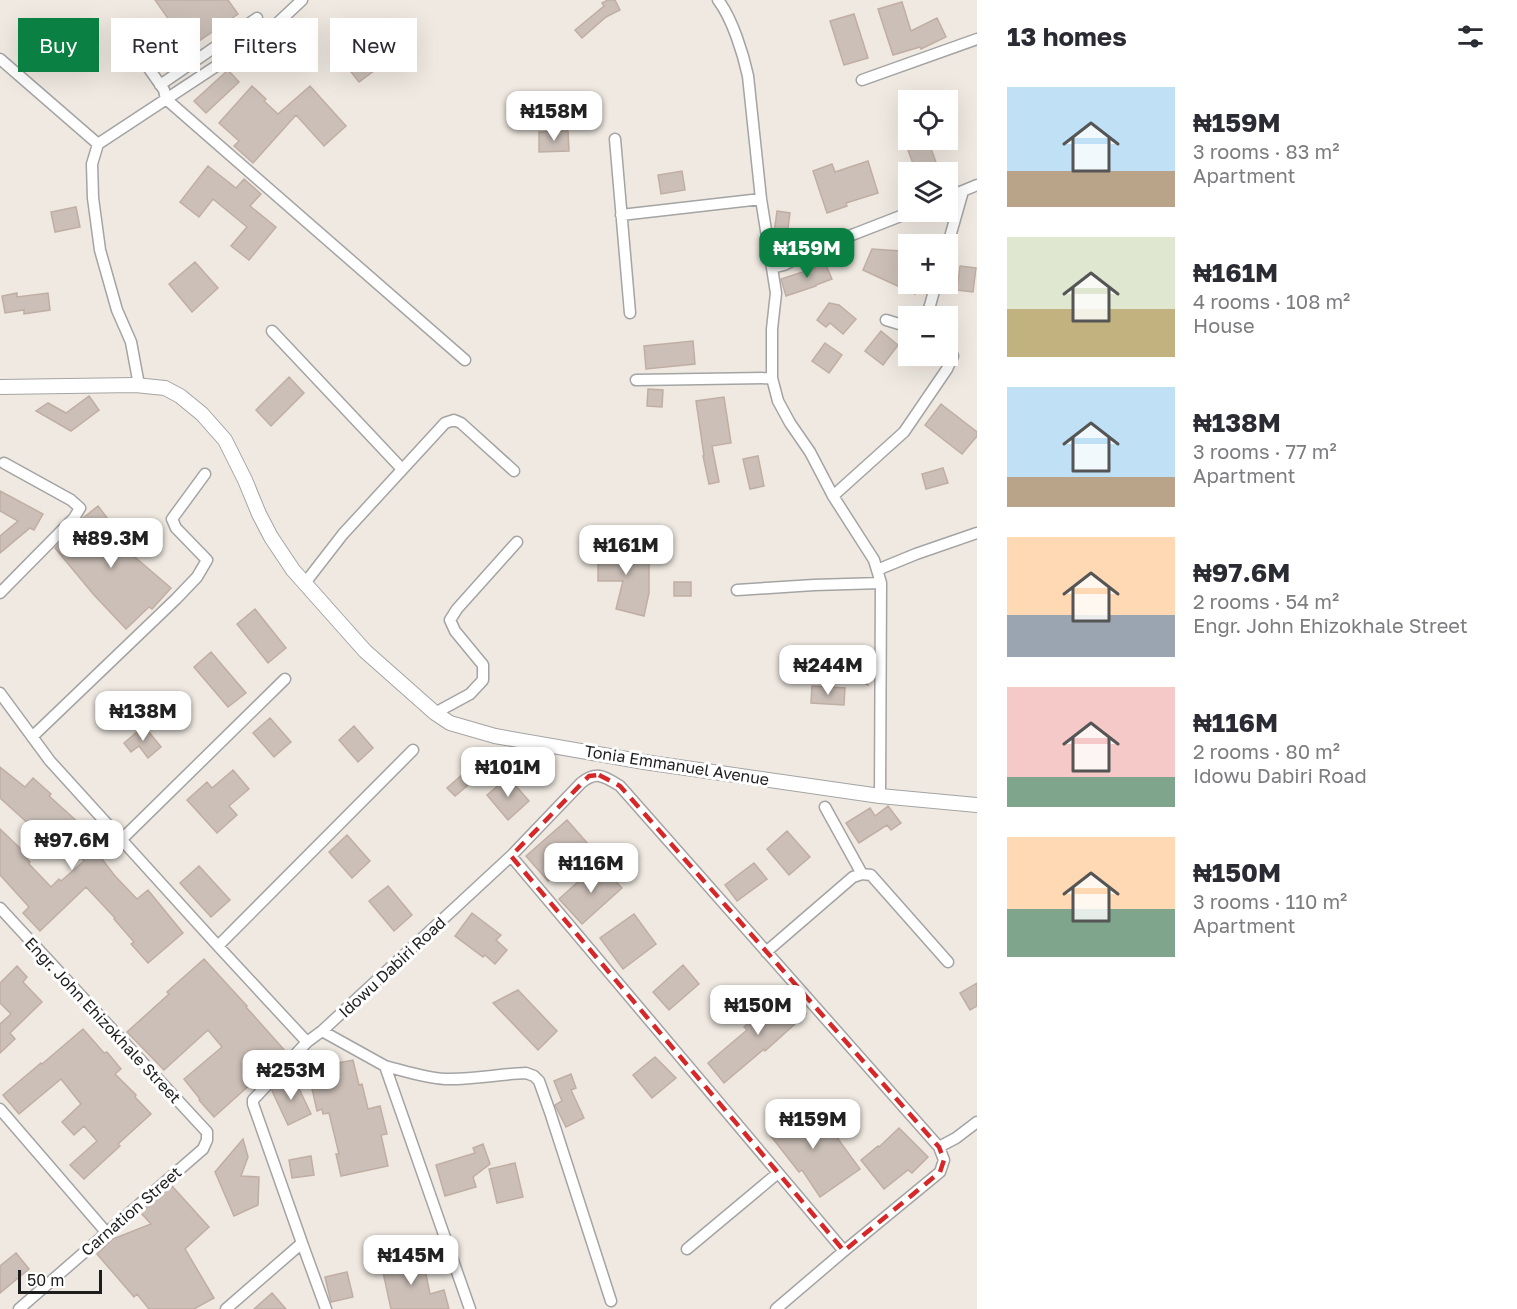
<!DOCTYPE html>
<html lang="en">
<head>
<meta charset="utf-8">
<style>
	:root { --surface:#fff; --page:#f7f7f7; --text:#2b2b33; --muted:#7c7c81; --accent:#0b8043 }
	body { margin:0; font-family:"Golos Text",sans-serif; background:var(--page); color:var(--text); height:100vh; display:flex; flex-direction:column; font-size:22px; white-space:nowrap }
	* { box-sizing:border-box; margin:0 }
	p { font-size:20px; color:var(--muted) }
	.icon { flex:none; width:33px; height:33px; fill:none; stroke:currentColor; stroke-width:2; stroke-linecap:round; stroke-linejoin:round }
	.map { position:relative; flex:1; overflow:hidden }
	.side { display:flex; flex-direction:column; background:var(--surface); width:540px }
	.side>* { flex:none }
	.banner { position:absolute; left:18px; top:18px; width:570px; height:54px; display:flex; gap:12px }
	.buttons { position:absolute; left:898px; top:90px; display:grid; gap:12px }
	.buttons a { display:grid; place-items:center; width:60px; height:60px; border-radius:0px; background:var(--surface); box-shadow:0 6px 24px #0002; font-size:30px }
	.scale { position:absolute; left:18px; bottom:15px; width:84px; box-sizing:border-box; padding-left:6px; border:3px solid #1d1d1d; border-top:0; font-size:16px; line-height:21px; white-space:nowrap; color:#1d1d1d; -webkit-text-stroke:4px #fff; paint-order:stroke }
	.price { position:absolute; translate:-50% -51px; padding:0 14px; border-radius:12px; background:#fff; color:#222; font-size:20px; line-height:39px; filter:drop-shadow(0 2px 3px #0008) }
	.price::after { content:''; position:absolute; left:50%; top:36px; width:18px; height:14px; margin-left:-9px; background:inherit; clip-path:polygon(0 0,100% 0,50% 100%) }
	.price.on { background:var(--accent); color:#fff }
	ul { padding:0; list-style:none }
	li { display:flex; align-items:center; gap:18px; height:150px; padding:0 30px }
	li span { display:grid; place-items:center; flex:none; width:168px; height:120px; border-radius:0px; color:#555 }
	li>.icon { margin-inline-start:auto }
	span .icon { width:72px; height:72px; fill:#fffc; stroke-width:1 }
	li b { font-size:26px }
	h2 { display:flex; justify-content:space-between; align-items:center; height:72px; padding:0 30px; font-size:26px }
	.chip { padding:0 21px; border-radius:0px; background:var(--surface); box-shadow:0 6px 24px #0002; font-size:21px; line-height:54px }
	.chip.on { background:var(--accent); color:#fff }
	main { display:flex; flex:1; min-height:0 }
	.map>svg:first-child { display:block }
	.building { fill:#cbbfb7; stroke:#c1aea3; stroke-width:1.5; fill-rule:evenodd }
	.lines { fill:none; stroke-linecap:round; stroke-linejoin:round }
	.minor-casing { stroke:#a4a4a4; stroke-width:13 }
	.tertiary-casing { stroke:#a4a4a4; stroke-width:16 }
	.minor { stroke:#fff; stroke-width:10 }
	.tertiary { stroke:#fff; stroke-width:14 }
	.marked { fill:none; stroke:#d62828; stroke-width:4.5; stroke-dasharray:12 8; stroke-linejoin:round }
	.labels { text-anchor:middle; stroke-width:6; stroke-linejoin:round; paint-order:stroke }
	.street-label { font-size:16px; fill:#1d1d1d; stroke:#fff }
</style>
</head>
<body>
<main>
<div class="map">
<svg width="977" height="1309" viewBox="0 0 977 1309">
	<rect width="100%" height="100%" fill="#efe9e1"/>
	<path class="building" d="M155 0H228L238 14 189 48Z
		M608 0H615L620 10 606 17 582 38 575 30 604 6 602 3Z
		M902 2 911 31 937 18 946 37 921 49 920 47 893 55 878 9Z
		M854 14 868 58 844 65 830 21Z
		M359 50 375 70 359 82 344 63Z
		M228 70 239 82 206 113 194 101Z
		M252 86 266 99 264 101 278 114 310 86 346 126 324 146 296 115 253 163 234 146 239 141 219 123Z
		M568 131 569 151 539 152V132Z
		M929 143 937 165 916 172 908 150Z
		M868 161 878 193 846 203 847 206 827 213 813 171 832 164 835 172Z
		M208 166 236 188 244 179 261 194 250 206 276 227 249 260 231 246 247 227 213 199 199 217 180 202Z
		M682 171 685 190 661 194 658 175Z
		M76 207 80 227 55 232 51 212Z
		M777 211 790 213 786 243 775 242 774 233Z
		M872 249 901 251 909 255V284H921L915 294 863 270Z
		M823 258 832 279 816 285V286L786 296 781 279 815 268 812 262Z
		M195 262 218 288 192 312 169 284Z
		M960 266 976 268 973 292 957 290Z
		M17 293V297L48 293 50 310 24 314V310L5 313 2 296Z
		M829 303 839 305 856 319 843 334 830 323 826 327 817 320Z
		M881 331 898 345 883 365 865 351Z
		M693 341 695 364 646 369 644 346Z
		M825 343 842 355 829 373 812 361Z
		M289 377 304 393 271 426 256 410Z
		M648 389 663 390 662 407 647 406Z
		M89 396 99 410 71 431 36 411 48 403 66 413Z
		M724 397 731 443 712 446 719 482 709 484 703 456H704L696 401Z
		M941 404 977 432V436L962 454 925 425Z
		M758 456 764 486 750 489 743 459Z
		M943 468 948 483 926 489 922 474Z
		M0 491 43 514 34 530 30 528 0 553V536L18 521 0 511Z
		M98 506 132 550 129 552 171 588 152 609 149 607 126 629 94 595 55 548 79 523 83 518Z
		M598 545H624V552H649V593L644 616 616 609 623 581H598Z
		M674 582H691V596H674Z
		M255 609 286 648 268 663 237 624Z
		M211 652 246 693 228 707 194 667Z
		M847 658 864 663 868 685 847 675Z
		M812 686 845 688 844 705 811 703Z
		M270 718 291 742 274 757 253 733Z
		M144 726 161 747 148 758 139 746 131 752 124 743Z
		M354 726 373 748 358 762 339 740Z
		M0 767 25 787 33 778 51 794 49 796 79 823 81 821 93 835 89 839 94 844 92 846 115 876 137 899 148 890 183 933 148 963 131 944 134 942 114 919 115 918 86 887 40 931 23 913 29 907 0 875V829L22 850 31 826 0 798ZM59 833 84 861 61 881 59 879 51 887 29 864 30 862 27 859 51 838 53 839Z
		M233 770 249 789 229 806 237 815 217 833 187 800 207 782 212 788Z
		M464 773 472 782 455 796 447 788Z
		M508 777 529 801 508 820 487 795Z
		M888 806 901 823 891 830 887 825 859 843 846 823 870 808 875 816Z
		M567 820 589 845 548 881 526 856Z
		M787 831 810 857 789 875 767 849Z
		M347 835 370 861 352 878 329 852Z
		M599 863 622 888 582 924 559 899Z
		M754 863 767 879 737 901 725 885Z
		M199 866 230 900 211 917 180 883Z
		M388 886 412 915 394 931 369 901Z
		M472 913 501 935 496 940 507 950 495 964 485 955 483 957 455 936Z
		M634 914 656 944 623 969 600 938Z
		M204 959 247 1006 246 1007 287 1053 270 1071 254 1084 253 1082 214 1117 199 1100 200 1099 184 1079 222 1047 208 1030 164 1070 127 1032 169 994 167 992Z
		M683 965 699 984 669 1010 653 992Z
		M17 966 27 977 23 982 42 1002 10 1033 15 1039 0 1053V1024L11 1014 0 1003V983Z
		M977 983V1006L970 1010 960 993Z
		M518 990 557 1031 538 1050 493 1003Z
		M786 990 806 1014 765 1051 764 1049 724 1083 708 1063 747 1030 744 1027Z
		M83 1029 104 1053 107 1052 121 1069 115 1074 136 1095 135 1097 151 1114 118 1144 120 1146 84 1179 70 1165 97 1141 84 1126 74 1135 62 1122 81 1104 61 1079 19 1114 3 1095 41 1063 42 1064Z
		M319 1054 321 1066 353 1060 359 1085 362 1084 368 1109 380 1106 387 1134 381 1135 388 1166 341 1176 336 1154H339L329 1113 323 1114 322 1109 317 1111 305 1057Z
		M655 1057 676 1078 652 1098 633 1075Z
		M571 1074 576 1088 571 1090 584 1118 566 1127 555 1105 562 1101 554 1081Z
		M293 1076 311 1114 288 1125 272 1091 280 1082Z
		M800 1103 822 1130 828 1125 860 1169 820 1197 802 1170 799 1172 767 1131Z
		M899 1128 928 1157 912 1173 908 1170 884 1189 861 1160 878 1146 879 1147Z
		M243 1139 248 1157 241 1176 259 1177 258 1205 234 1216 215 1172Z
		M483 1144 490 1164 473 1177 476 1187 445 1196 436 1165 475 1153 473 1148Z
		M311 1156 314 1175 292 1178 289 1160Z
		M515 1163 523 1197 497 1203 489 1169Z
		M172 1186 209 1227 185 1249 214 1298 194 1309H149L137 1294 134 1297 97 1254 113 1239 151 1224 141 1213Z
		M16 1253 29 1269 0 1293V1266Z
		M422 1255 430 1294 444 1290 449 1309H391L381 1263Z
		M347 1272 353 1297 331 1302 325 1277Z
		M272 1293 286 1309H254Z"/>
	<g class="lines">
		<g class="minor-casing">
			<path id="minor" d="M718 0C732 18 743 53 748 76L761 199 776 293 772 329V378L778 401 790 423 810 452 833 496 874 560 881 583 880 796
				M131 43 164 90 166 99 465 360
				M0 59 98 144
				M862 80 977 39
				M160 85 257 18
				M615 139 630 313
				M948 197 977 185
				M621 215 761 199
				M948 244 963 191
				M772 268 784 265 808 252 911 212
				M927 316 936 284
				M886 320 909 327
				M272 331 402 469
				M636 380 772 378
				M139 385 131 342 117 310 100 250 93 198 92 164 98 144 268 32 302 0
				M833 496 904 432 947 369 953 356 948 346
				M877 570 916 554 977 533
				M305 583 343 534 445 423 454 420 461 423 514 471
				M737 590 814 585 881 583
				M0 593 74 518 80 508 71 500 4 463
				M0 693 50 761 218 946 307 1042
				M435 713 470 694 483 680V665L455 631 450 620 457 609 517 542
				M32 737 176 599 197 577 207 560 176 528 172 519 205 474
				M825 807 862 874
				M122 839 285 679
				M511 856 844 1251
				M0 908 207 1132V1140L203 1149 19 1309
				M218 946 413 750
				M766 952 853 877 862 874 871 875 948 962
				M322 1031 385 1066 470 1309
				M385 1066C405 1071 425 1078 445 1079 472 1080 499 1074 526 1073L534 1076 539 1081 550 1112 611 1301
				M0 1109 106 1232
				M939 1147 956 1138 977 1122
				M302 1243 326 1309
				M687 1249 778 1173
				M226 1309 302 1243 253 1104V1100L307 1042 322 1031 511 856 581 783C597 770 605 777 620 786L939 1147 944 1160 940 1172 844 1251 776 1309"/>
		</g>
		<g class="tertiary-casing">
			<path id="tertiary" d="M0 387 135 385 165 388 180 396 202 414 225 440 245 480 259 514 271 537 293 570 365 651 435 713 450 723 495 736 644 762 880 796 977 805"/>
		</g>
		<use href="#minor" class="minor"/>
		<use href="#tertiary" class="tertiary"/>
	</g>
	<path class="marked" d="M599 775 620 786 939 1147 944 1160 940 1172 844 1251 511 856 589 776Z"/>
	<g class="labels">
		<g class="street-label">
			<text transform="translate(677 765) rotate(9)" y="6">Tonia Emmanuel Avenue</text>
			<text transform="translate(392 967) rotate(-43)" y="6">Idowu Dabiri Road</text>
			<text transform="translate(103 1020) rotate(47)" y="6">Engr. John Ehizokhale Street</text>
			<text transform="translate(131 1211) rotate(-41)" y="6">Carnation Street</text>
		</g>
	</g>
</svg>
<div class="buttons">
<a><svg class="icon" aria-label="locate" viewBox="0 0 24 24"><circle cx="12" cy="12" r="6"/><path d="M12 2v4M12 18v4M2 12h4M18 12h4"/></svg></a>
<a><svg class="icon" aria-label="layers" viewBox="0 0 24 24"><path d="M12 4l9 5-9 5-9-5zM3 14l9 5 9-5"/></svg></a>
<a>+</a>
<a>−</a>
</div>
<div class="scale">50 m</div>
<b class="price" style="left:554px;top:142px">₦158M</b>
<b class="price on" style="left:807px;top:279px">₦159M</b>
<b class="price" style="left:111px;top:569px">₦89.3M</b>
<b class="price" style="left:626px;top:576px">₦161M</b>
<b class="price" style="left:828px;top:696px">₦244M</b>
<b class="price" style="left:143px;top:742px">₦138M</b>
<b class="price" style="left:508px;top:798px">₦101M</b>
<b class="price" style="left:72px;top:871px">₦97.6M</b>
<b class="price" style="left:591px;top:894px">₦116M</b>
<b class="price" style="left:758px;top:1036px">₦150M</b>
<b class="price" style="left:291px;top:1101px">₦253M</b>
<b class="price" style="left:813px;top:1150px">₦159M</b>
<b class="price" style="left:411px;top:1286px">₦145M</b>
<div class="banner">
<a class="chip on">Buy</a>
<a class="chip">Rent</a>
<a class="chip">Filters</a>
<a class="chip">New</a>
</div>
</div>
<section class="side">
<h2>13 homes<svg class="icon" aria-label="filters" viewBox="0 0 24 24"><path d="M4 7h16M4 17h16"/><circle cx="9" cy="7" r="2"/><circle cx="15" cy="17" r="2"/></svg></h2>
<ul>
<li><span style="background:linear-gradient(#bfe0f5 70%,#b9a48a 0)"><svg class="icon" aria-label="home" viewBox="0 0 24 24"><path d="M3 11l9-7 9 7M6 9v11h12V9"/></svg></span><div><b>₦159M</b><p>3 rooms · 83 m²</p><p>Apartment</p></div></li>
<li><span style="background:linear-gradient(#dfe7d0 60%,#c2b280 0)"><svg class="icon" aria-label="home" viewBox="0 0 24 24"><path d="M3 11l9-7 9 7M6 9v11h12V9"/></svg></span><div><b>₦161M</b><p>4 rooms · 108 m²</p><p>House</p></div></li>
<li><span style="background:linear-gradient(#bfe0f5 75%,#b9a48a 0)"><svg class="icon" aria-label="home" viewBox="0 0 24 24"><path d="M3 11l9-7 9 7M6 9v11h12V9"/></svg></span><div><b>₦138M</b><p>3 rooms · 77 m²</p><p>Apartment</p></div></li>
<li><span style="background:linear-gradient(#ffd9b3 65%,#9aa5b1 0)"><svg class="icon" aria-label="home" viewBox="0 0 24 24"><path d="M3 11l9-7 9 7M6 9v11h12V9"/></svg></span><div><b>₦97.6M</b><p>2 rooms · 54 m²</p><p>Engr. John Ehizokhale Street</p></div></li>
<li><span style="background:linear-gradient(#f6c9c9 75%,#7fa58c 0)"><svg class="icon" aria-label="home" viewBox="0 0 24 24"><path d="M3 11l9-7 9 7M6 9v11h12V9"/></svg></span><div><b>₦116M</b><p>2 rooms · 80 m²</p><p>Idowu Dabiri Road</p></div></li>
<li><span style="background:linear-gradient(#ffd9b3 60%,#7fa58c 0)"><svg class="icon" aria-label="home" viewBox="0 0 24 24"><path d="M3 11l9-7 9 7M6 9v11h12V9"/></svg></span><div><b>₦150M</b><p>3 rooms · 110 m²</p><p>Apartment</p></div></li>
</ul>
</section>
</main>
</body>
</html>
